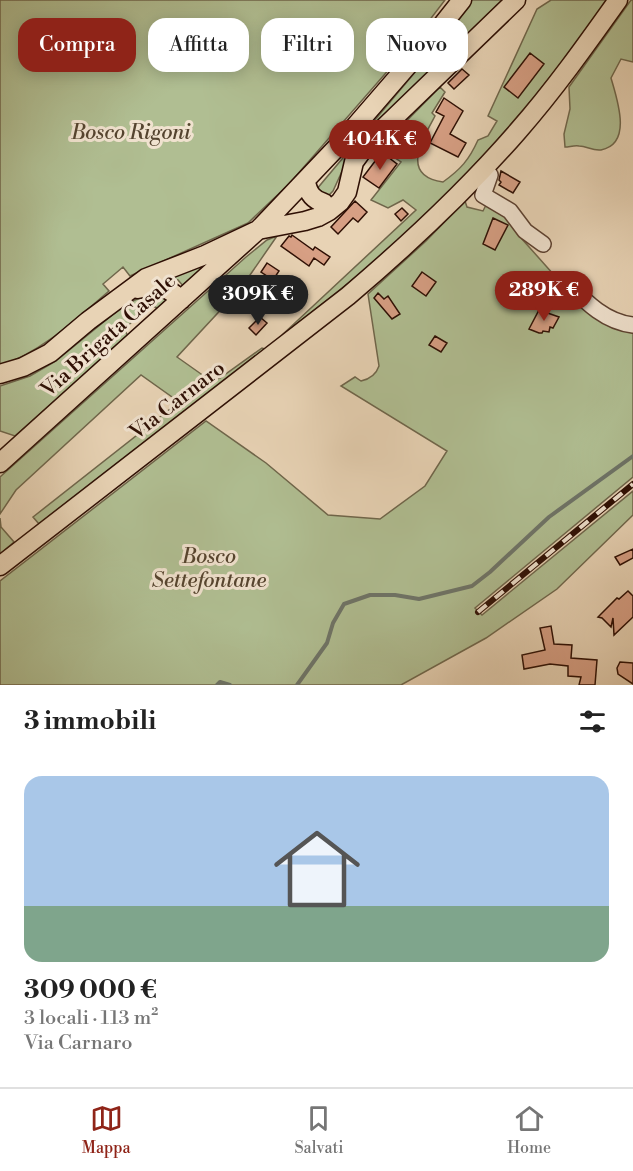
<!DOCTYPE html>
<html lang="it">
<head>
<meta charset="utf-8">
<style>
	:root { --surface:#fff; --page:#f2f2f2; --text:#222; --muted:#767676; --line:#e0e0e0; --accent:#8f2418 }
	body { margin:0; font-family:"Libre Bodoni",serif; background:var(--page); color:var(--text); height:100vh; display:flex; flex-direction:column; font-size:22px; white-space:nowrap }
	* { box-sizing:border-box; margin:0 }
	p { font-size:20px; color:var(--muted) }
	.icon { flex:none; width:33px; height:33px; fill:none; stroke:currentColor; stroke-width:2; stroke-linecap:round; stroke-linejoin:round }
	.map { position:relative; height:685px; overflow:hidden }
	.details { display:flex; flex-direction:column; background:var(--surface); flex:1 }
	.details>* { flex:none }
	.hud { position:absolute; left:18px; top:18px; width:597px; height:54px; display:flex; gap:12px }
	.price { position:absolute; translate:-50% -51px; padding:0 14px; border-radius:21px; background:var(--accent); color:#fff; font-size:20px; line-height:39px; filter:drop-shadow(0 2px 3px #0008) }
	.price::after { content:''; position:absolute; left:50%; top:36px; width:18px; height:14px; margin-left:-9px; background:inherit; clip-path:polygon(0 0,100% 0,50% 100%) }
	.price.on { background:#222; color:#fff }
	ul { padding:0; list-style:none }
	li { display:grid; align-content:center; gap:12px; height:318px; padding:0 24px }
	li+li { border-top:2px solid var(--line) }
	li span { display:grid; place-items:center; height:186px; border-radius:18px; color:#555 }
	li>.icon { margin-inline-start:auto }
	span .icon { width:108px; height:108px; fill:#fffc; stroke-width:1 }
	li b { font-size:26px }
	h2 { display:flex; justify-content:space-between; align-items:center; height:72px; padding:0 24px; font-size:26px }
	.chip { padding:0 21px; border-radius:18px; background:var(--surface); box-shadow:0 3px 15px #0003; font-size:21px; line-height:54px }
	.chip.on { background:var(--accent); color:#fff }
	.tabs { display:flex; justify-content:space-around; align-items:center; height:84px; border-top:2px solid var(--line); background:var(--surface); font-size:16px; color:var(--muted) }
	.tabs a { display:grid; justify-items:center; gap:3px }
	.tabs .on { color:var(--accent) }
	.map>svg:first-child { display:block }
	.green { fill:#b0be92; stroke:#6f664b; stroke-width:1.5 }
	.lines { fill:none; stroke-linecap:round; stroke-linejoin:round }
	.stream { stroke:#6e7468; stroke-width:4 }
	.building { fill:#d79f84; stroke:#2e0f04; stroke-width:1.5 }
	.minor-casing { stroke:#5c4030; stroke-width:18 }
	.major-casing { stroke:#2e0f04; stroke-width:21 }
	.minor { stroke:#f0e2cf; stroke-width:15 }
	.major { stroke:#e8d3b5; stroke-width:18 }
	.rail-casing { stroke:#2e0f04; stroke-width:6 }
	.rail { stroke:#f0e2cf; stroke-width:4; stroke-dasharray:11; stroke-linecap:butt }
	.labels { text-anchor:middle; stroke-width:6; stroke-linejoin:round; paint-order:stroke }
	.park-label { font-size:21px; font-style:italic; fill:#55442f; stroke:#f0e2cf }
	.street-label { font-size:21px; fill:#2e0f04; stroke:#f0e2cf }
</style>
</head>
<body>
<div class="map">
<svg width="633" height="685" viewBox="0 0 633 685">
	<rect width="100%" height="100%" fill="#e8d3b5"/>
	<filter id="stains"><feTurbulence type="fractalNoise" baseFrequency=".00333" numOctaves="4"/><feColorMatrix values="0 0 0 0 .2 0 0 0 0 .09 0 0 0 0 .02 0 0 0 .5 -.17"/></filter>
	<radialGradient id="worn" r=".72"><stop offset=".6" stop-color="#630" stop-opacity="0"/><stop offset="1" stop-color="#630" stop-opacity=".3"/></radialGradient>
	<path class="green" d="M0 0H445L412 43 289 184 248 223 130 276 123 267 103 284 109 291C76 319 42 352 0 366Z
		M472 0H506L349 156 333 191 326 198 316 190 427 58Z
		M551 0H608C550 82 485 159 412 228 371 267 326 301 282 335L416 210 403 200 388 208 371 200 401 162 380 148 440 87 445 92 432 113 435 116C422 140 400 176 443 182 461 169 469 160 478 140L488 136 497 121 488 116 537 9Z
		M631 0H633V62L621 59 611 78C617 99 633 144 601 150 592 151 587 146 579 146 575 145 569 147 565 147L564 134 570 109 569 87Z
		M465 201 467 207 483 211 486 205 516 224 522 239 562 284 556 290 567 299 573 293 633 328V477L475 608 482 615 633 491V515L557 589 486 638 401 685H0V581L206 421 266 463 328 515 380 519 425 486 447 451 341 386 355 377 361 381C370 379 376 375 379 366L368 294 426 241Z
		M277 236 241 288 177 357 211 381 220 378 262 348 265 349 39 524 33 517 179 402 141 375 16 490 0 514V477L246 257 267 240Z
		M208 262 209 263 184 287 178 280 169 278Z
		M148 293 169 300 159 309 151 305 124 329 128 336 15 436 0 431V386L30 376 56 361 122 307Z
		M0 518 1 527 14 542 0 554Z"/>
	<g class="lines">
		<path class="stream" d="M217 685 220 682 230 685
			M297 685 327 643 333 623 344 604 370 595H395L419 599 472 586 490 572 549 517 633 456"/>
	</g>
	<path class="building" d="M64 19 67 50 42 52 40 22Z
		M530 53 544 64 518 98 504 87Z
		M462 69 469 75 454 89 448 83Z
		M444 98 463 111 450 134 466 143 458 157 430 143 444 116 436 112Z
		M384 154 397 164 379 188 363 177 379 156 381 158Z
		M501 171 520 182 513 193 499 185 501 182 499 180Z
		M355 201 367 212 358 222 353 218 338 234 331 227Z
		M402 208 408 214 401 221 395 214Z
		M493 218 508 225 495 250 483 244Z
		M292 235 313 250 315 247 330 257 324 265 314 258 309 266 281 246 289 236 291 237Z
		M267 263 279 271 273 280 261 272Z
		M422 272 436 282 426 296 412 286Z
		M290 288 297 293 290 302 283 296Z
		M378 293 384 299 388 296 400 314 392 319 374 298Z
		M539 310 559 317 553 328 550 327 549 332 543 331 542 333H539L529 329Z
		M260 317 267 323 256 335 249 328Z
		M435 336 447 343 441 352 429 345Z
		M633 549V558L620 565 615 557Z
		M628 591 633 596V617L614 635 613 618 611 627 602 618 598 617 617 598 619 599Z
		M551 626 554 644 572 645 571 658 597 660 595 685H579L581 677 568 676V666L550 664 524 669 522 655 545 650 540 628Z
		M620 662 633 663V684L618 674 617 668Z"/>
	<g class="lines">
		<g class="minor-casing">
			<path id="minor" d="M484 168 490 175 483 195 510 211 525 231 543 244
				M564 280C584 300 604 322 633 325"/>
		</g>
		<g class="major-casing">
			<path id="major" d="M306 182C308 193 313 200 324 203
				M138 289C157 283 168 287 181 300
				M0 374 23 367 50 353 88 321 146 278 205 255 258 230 305 221 318 217 329 211 340 202 347 192 354 162 368 143 516 0
				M0 463 258 230 338 146 435 34 462 0
				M0 566 348 296C408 245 466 191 518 131 554 90 586 45 618 0"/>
		</g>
		<use href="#minor" class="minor"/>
		<use href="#major" class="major"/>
		<g class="rail-casing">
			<path id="rail" d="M478 612 633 484"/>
		</g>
		<use href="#rail" class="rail"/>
	</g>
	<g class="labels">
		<g class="park-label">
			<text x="131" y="139">Bosco Rigoni</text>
			<text x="209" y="563">Bosco<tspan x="209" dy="24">Settefontane</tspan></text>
		</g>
		<g class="street-label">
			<text transform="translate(108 335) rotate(-42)" y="7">Via Brigata Casale</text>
			<text transform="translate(177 400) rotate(-38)" y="7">Via Carnaro</text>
		</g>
	</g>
	<rect width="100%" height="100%" filter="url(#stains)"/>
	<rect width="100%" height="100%" fill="url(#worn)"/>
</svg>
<b class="price" style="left:380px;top:171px">404K €</b>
<b class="price" style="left:544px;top:322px">289K €</b>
<b class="price on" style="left:258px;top:326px">309K €</b>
<div class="hud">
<a class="chip on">Compra</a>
<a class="chip">Affitta</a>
<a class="chip">Filtri</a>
<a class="chip">Nuovo</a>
</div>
</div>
<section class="details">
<h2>3 immobili<svg class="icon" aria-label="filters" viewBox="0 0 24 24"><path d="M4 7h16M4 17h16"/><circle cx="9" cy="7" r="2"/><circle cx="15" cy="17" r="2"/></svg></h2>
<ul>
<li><span style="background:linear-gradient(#a9c7e8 70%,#7fa58c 0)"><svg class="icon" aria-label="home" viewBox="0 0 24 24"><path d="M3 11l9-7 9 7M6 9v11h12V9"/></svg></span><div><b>309 000 €</b><p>3 locali · 113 m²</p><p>Via Carnaro</p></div></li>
</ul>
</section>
<nav class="tabs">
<a class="on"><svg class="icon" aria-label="map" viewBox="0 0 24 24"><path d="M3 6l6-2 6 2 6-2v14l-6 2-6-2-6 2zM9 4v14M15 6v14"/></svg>Mappa</a>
<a><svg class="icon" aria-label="saved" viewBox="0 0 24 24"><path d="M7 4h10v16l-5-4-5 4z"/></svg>Salvati</a>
<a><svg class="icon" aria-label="home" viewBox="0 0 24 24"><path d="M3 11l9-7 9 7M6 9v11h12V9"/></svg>Home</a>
</nav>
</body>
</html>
